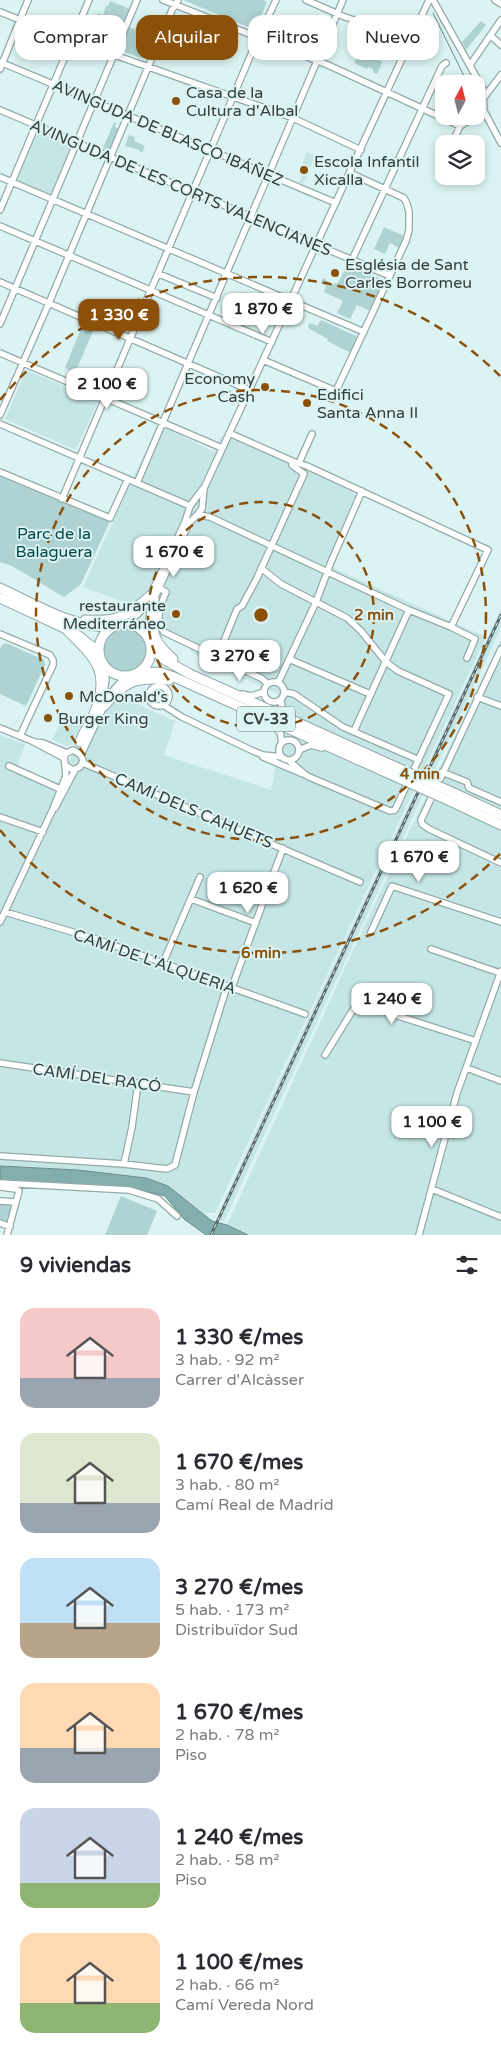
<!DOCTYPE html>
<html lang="es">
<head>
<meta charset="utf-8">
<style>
	:root { --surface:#fff; --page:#f2f2f3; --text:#2b2b33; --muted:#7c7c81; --accent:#8b510b }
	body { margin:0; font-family:"Varela Round",sans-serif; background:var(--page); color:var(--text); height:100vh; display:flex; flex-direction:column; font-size:19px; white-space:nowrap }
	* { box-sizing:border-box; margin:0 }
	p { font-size:16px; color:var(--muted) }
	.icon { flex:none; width:28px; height:28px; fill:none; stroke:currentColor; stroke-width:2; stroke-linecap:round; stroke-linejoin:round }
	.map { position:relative; height:1235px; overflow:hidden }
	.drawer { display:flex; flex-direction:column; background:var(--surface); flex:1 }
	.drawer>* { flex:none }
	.hud { position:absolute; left:15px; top:15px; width:471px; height:45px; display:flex; gap:10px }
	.needle { width:32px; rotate:7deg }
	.controls { position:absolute; left:435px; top:75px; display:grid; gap:10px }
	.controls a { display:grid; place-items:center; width:50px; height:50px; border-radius:10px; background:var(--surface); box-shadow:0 2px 8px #0003; font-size:25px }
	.price { position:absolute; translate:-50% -42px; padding:0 11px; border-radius:10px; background:#fff; color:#222; font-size:16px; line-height:32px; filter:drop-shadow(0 1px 2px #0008) }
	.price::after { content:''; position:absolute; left:50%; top:30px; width:15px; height:11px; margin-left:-8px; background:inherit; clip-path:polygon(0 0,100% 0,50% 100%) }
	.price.selected { background:var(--accent); color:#fff }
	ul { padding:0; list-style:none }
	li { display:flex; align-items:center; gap:15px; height:125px; padding:0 20px }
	li span { display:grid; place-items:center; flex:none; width:140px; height:100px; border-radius:15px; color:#555 }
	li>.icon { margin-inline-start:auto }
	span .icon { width:60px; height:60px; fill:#fffc; stroke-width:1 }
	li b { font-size:21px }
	h2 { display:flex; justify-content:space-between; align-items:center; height:60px; padding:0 20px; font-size:21px }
	.pill { padding:0 18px; border-radius:15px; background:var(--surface); box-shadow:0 2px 8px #0003; font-size:18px; line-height:45px }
	.pill.selected { background:var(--accent); color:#fff }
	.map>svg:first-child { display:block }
	.built { fill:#c6e6e6 }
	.green { fill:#afd2d2 }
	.water { fill:#82aead; stroke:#6b8c8c }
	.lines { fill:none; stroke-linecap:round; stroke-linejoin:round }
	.stream { stroke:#6b8c8c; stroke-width:1 }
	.minor-casing { stroke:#93aaa9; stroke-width:8 }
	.highway-casing { stroke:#93aaa9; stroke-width:11 }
	.minor { stroke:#fff; stroke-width:5.5 }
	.highway { stroke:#fff; stroke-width:9 }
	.rail-casing { stroke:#5e6a6a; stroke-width:3 }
	.rail { stroke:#dbf3f2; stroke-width:1; stroke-dasharray:4; stroke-linecap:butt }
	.highway-bridge-casing { stroke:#93aaa9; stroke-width:11; stroke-linecap:butt }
	.highway-bridge { stroke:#fff; stroke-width:9 }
	.ring { fill:none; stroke:#8b510b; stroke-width:2.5; stroke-dasharray:9 6 }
	.poi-dot { fill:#8b510b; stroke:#dbf3f2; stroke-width:2 }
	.labels { text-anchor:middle; stroke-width:4; stroke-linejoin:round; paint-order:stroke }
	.shield { fill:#dbf3f2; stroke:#677474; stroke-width:1 }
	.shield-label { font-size:15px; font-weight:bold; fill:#353e3e }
	.poi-label { font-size:16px; fill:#353e3e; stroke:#dbf3f2; text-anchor:start }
	.street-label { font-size:16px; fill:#353e3e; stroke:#dbf3f2 }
	.park-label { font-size:16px; fill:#034949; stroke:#dbf3f2 }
	.centre { fill:#8b510b; stroke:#dbf3f2; stroke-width:2.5 }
	.ring-label { font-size:15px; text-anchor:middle; font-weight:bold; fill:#8b510b; stroke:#dbf3f2; stroke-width:4; stroke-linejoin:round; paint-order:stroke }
</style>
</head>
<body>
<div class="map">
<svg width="501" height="1235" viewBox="0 0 501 1235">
	<rect width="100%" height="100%" fill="#dbf3f2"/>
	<path class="built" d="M38 132 72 147 52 195 17 180Z
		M307 152 315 156 303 184 299 183 302 175 299 173Z
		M26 370 98 401 76 450 5 419Z
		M158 424 214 452 221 436 233 440 303 468 358 495 327 565 486 637 215 1213H203L168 1186 146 1178 78 1170 0 1166V735L25 744 16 770 59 783 98 698 119 696 175 721 164 755 271 790 277 758 279 695 192 653 190 647 156 633 155 618 129 604 83 587Z
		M501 609V628L224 1221 217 1218 258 1126Z
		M501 639V1235H248L227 1225 361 933Z
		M68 714 83 721 72 745 66 746 52 740 62 719 65 721Z"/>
	<path class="green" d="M183 0H263L267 2 257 27 253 29Z
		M110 1 130 9 123 26 104 19 101 24 96 23 99 17 97 16 98 13 103 15 106 6H108Z
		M481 21 486 25 466 50 462 42Z
		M129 27 154 37 146 56 141 58 122 51 120 48Z
		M362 52 383 62 380 65 381 66 377 74 373 72V69L368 67 367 69 354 63 358 55 360 56Z
		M114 122 116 123 115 127 119 128 110 151 103 148Z
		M129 135 135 137 134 141 145 146 142 153 137 149 125 146Z
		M384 227 404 236 399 248 390 243 385 254 374 249Z
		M348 264 384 280 370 311 357 305 350 319 337 313 343 301 324 292 326 286 321 283 323 278 332 284 338 283Z
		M321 320 356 336 357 340 351 353 327 341 328 339 308 328 309 323 317 326Z
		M82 326 93 331 75 373 65 368Z
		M0 474 110 521 81 584 64 597 12 566 0 562Z
		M103 649a22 22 0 1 1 44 0a22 22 0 1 1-44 0Z
		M6 643 44 660 45 665 26 706 0 694V649L2 645Z
		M121 1196 157 1211 147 1235H105Z
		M0 1202 13 1203 7 1224 0 1221Z"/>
	<path class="water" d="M0 1166 78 1170 146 1178 168 1186 212 1221 227 1225 248 1235H206L184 1219 165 1196 128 1187 0 1181Z"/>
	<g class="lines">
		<path class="stream" d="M433 13 468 84
			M476 99 481 110"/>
		<g class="minor-casing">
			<path id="minor" d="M163 0 328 65 460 126
				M306 0 345 17 412 39
				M433 0 483 89 484 111 501 143
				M495 0 501 4
				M0 12 72 40 293 118 361 150
				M491 36 501 45
				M0 62 336 203
				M470 65 501 20
				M0 69 28 0
				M485 96 501 75
				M0 110 390 276
				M452 144 460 126 476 116
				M0 177 364 332
				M0 210 89 0
				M0 226 272 342
				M352 260 442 66 446 63
				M159 274 217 298
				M0 282 249 390
				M0 324 137 0
				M0 353 222 448
				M263 360 336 391 406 241 409 230V212L407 204 404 198 350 173
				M0 415 49 303 172 10 178 0
				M0 424 190 506
				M229 433 292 461 307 466 488 550 451 627
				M299 463 312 434
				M0 472 110 518 128 479
				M137 483 343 0
				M62 499 255 45 276 0
				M197 515 202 509 204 488
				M199 515 210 517 409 610 451 627 475 639 467 658
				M261 568 281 584 347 618 361 631 386 662 398 671 449 694 395 810 390 811 307 776 288 760
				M159 588 166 592C161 604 154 619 164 632L261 678 268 684
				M153 601 189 523 197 515
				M127 624 141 611 150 596 185 522 190 506 205 486 429 0
				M0 634 50 655 53 660V665L20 736
				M148 637 150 609
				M501 649 421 820 422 824 429 829 501 863
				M217 658 237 609 242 606 257 578 304 474 292 465V461
				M289 659 370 694
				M264 692a10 10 0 1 1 20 0a10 10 0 1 1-20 0Z
				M278 683 316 602 331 562 362 491
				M149 696a10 10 0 1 1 20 0a10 10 0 1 1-20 0Z
				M104 691 106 680 105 666
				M284 692 294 694 343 727 419 760
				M242 694 251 696 264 692
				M477 697 501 706
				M281 699 282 709 291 715
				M163 705 182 717 253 751 263 755 282 757
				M270 724 280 732 282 743
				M0 728 32 741 64 758
				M354 731 409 610
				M279 750a10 10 0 1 1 20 0a10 10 0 1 1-20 0Z
				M34 742 43 743 67 753
				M299 750 311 745 322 748
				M81 755 109 695 126 676
				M263 757 303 774
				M83 763 360 882
				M9 766 60 789
				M442 772 467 782 469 788 501 802
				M55 808 75 770
				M0 817 43 832
				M191 899 256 923
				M5 912 96 939 305 1014
				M0 922 53 809 66 776 64 756 67 753 73 750 81 755 83 761 80 767 73 770 66 766
				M371 932 392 886 501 922
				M431 949 500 973
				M163 963 200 877
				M232 987 283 848
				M325 1055 356 1005 361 1004 476 1041
				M0 1063 194 1092
				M467 1068 501 1081
				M0 1156 124 1164 167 1169 175 1165 194 1092 227 986
				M124 1164 132 1127 138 1083
				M0 1183 129 1190 158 1199 177 1216
				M0 1187 16 1189 19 1191 7 1235
				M432 1189 501 1217
				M0 1201 16 1202
				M0 1223 10 1227
				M419 1235 457 1093 501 971"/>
		</g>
		<g class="highway-casing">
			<path id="highway" d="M0 588C35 604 72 628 112 627
				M0 598 75 633 99 652
				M154 599C153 629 148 637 173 659
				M85 620C118 622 126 617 150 596
				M99 650a26 26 0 1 1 52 0a26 26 0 1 1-52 0Z
				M64 627C94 658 112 669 94 714 90 724 83 732 80 742
				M151 648 165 660 190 674 396 767
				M137 673 159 672 174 677 392 775
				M104 706C126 681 136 676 169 680
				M454 793 501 815
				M450 801 501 825"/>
		</g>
		<use href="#minor" class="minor"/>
		<use href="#highway" class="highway"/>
		<g class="rail-casing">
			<path id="rail" d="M211 1235 501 615"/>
		</g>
		<use href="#rail" class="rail"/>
		<g class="highway-bridge-casing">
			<path id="highway-bridge" d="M396 767 454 793
				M392 775 450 801"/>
		</g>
		<use href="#highway-bridge" class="highway-bridge"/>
	</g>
	<g class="ring">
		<circle cx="261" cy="615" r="113"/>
		<circle cx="261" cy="615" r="225"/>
		<path d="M500 854A338 338 0 0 1 0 830M0 400A338 338 0 0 1 500 376"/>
	</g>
	<g class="poi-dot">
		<circle cx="176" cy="101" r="5"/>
		<circle cx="304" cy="170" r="5"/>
		<circle cx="335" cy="273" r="5"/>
		<circle cx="265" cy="387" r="5"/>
		<circle cx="307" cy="403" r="5"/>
		<circle cx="176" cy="614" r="5"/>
		<circle cx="69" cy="696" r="5"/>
		<circle cx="48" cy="718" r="5"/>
	</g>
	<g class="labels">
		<rect class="shield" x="237" y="706.5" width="58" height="25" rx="4"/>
		<g class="shield-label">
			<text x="266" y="724">CV-33</text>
		</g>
		<g class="poi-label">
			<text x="186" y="98">Casa de la<tspan x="186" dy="18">Cultura d'Albal</tspan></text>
			<text x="314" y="167">Escola Infantil<tspan x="314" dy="18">Xicalla</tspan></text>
			<text x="345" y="270">Església de Sant<tspan x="345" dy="18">Carles Borromeu</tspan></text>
			<text x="255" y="384" text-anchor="end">Economy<tspan x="255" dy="18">Cash</tspan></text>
			<text x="317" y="400">Edifici<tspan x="317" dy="18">Santa Anna II</tspan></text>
			<text x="166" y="611" text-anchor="end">restaurante<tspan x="166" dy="18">Mediterráneo</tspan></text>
			<text x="79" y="702">McDonald's</text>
			<text x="58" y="724">Burger King</text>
		</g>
		<g class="street-label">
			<text transform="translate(168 132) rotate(23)" y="6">AVINGUDA DE BLASCO IBÁÑEZ</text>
			<text transform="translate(181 187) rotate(23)" y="6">AVINGUDA DE LES CORTS VALENCIANES</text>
			<text transform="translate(194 810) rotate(23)" y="6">CAMÍ DELS CAHUETS</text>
			<text transform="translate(155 961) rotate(19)" y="6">CAMÍ DE L'ALQUERIA</text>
			<text transform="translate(97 1077) rotate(8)" y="6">CAMÍ DEL RACÓ</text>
		</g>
		<g class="park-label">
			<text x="54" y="539">Parc de la<tspan x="54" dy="18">Balaguera</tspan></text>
		</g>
	</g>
	<circle cx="261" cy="615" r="8" class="centre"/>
	<g class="ring-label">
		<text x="374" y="620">2 min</text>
		<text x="420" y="779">4 min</text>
		<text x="261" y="958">6 min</text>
	</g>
</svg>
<div class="controls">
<a><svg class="needle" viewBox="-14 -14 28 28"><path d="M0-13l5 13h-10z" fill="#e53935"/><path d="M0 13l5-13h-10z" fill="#7c7c81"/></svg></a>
<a><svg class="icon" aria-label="layers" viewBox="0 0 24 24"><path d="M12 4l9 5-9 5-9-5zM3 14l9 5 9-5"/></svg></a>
</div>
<b class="price" style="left:263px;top:335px">1 870 €</b>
<b class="price selected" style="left:119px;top:341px">1 330 €</b>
<b class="price" style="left:107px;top:410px">2 100 €</b>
<b class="price" style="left:174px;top:578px">1 670 €</b>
<b class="price" style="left:240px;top:682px">3 270 €</b>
<b class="price" style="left:419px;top:883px">1 670 €</b>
<b class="price" style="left:248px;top:914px">1 620 €</b>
<b class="price" style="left:392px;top:1025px">1 240 €</b>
<b class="price" style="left:432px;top:1148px">1 100 €</b>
<div class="hud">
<a class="pill">Comprar</a>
<a class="pill selected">Alquilar</a>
<a class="pill">Filtros</a>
<a class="pill">Nuevo</a>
</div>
</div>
<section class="drawer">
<h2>9 viviendas<svg class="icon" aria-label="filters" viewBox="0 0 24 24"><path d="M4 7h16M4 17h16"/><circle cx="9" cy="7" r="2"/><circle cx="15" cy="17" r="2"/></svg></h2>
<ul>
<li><span style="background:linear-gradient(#f6c9c9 70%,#9aa5b1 0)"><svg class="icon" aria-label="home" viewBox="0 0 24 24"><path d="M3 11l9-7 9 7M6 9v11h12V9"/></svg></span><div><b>1 330 €/mes</b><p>3 hab. · 92 m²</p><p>Carrer d'Alcàsser</p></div></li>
<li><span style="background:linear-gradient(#dfe7d0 70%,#9aa5b1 0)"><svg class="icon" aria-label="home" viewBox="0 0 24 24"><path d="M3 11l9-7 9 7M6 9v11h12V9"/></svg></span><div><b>1 670 €/mes</b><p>3 hab. · 80 m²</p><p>Camí Real de Madrid</p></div></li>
<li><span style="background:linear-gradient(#bfe0f5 65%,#b9a48a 0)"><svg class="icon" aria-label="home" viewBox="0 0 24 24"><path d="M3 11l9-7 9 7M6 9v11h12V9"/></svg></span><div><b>3 270 €/mes</b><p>5 hab. · 173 m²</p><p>Distribuïdor Sud</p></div></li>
<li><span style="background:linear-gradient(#ffd9b3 65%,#9aa5b1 0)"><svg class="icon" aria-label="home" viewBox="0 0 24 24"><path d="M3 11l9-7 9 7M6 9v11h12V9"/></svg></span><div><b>1 670 €/mes</b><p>2 hab. · 78 m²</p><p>Piso</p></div></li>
<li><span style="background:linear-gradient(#c9d6e8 75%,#8fb573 0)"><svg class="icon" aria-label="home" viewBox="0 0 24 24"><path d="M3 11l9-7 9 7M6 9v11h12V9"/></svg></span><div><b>1 240 €/mes</b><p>2 hab. · 58 m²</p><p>Piso</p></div></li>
<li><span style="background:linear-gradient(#ffd9b3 70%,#8fb573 0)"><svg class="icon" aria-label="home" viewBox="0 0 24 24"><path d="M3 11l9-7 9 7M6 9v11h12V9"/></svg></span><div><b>1 100 €/mes</b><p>2 hab. · 66 m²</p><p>Camí Vereda Nord</p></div></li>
</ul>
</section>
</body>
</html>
